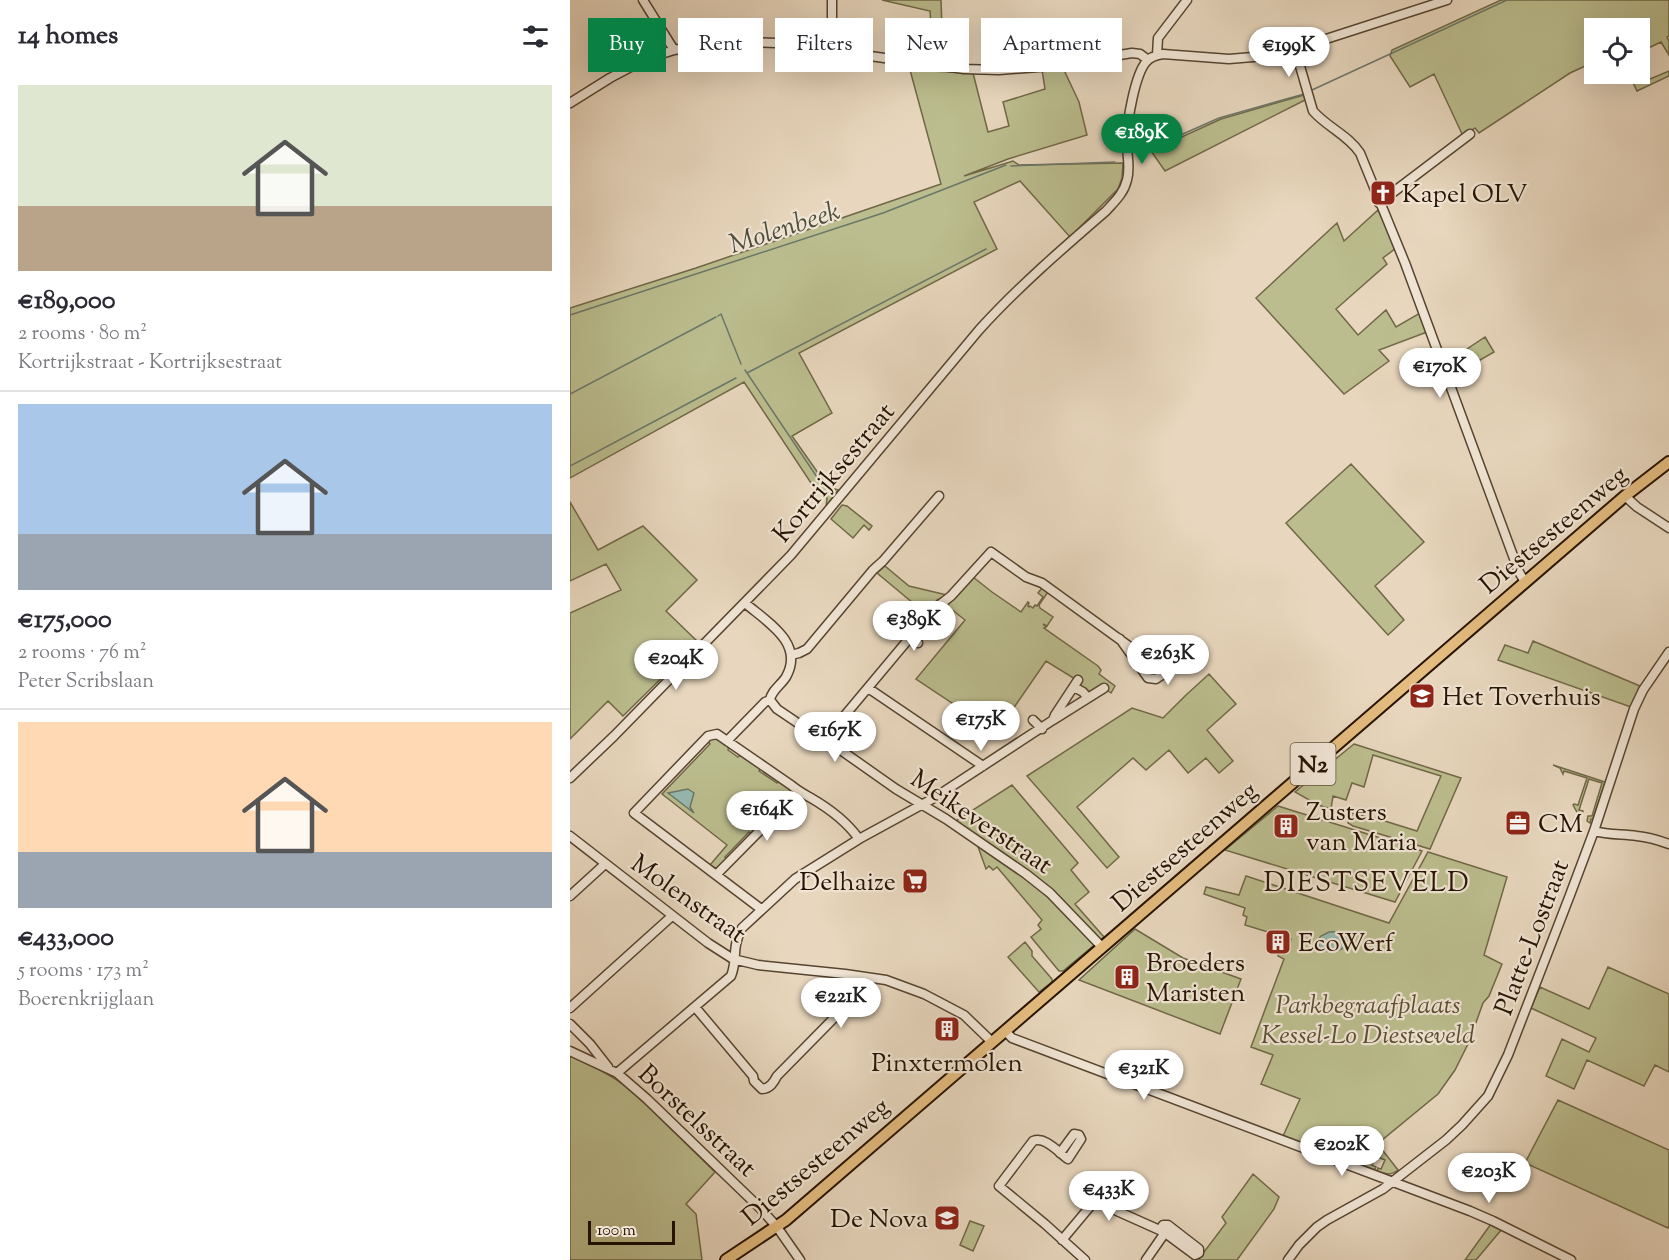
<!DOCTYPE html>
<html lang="en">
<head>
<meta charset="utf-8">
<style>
	:root { --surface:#fff; --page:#f7f7f7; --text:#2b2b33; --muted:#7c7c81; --line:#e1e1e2; --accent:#0b8043 }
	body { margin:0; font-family:"Sorts Mill Goudy",serif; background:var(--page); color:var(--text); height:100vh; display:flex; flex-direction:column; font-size:22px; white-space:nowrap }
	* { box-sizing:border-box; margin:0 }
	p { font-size:20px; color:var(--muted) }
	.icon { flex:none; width:33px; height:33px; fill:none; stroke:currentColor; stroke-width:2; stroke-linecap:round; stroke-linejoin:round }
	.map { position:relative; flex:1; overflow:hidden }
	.panel { display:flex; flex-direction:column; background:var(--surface); width:570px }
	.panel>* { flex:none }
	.top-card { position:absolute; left:18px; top:18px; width:570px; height:54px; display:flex; gap:12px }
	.tools { position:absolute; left:1014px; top:18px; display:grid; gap:12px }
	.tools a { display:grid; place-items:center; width:66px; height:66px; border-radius:0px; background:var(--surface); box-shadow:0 6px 24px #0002; font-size:30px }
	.scale { position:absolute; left:18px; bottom:15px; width:87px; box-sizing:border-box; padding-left:6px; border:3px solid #261300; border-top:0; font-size:16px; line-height:21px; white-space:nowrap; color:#261300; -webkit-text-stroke:4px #f0e5d5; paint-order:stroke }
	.price { position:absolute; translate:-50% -51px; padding:0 14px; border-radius:21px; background:#fff; color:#222; font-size:20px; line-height:39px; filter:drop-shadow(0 2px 3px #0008) }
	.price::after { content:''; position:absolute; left:50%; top:36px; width:18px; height:14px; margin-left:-9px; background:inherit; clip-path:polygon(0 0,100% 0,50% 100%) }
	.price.active { background:var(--accent); color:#fff }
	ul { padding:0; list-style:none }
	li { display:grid; align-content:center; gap:12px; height:318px; padding:0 18px }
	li+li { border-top:2px solid var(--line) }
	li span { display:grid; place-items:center; height:186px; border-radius:0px; color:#555 }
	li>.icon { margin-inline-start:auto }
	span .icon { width:108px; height:108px; fill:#fffc; stroke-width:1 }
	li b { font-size:26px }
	h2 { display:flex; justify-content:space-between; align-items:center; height:72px; padding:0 18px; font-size:26px }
	.pill { padding:0 21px; border-radius:0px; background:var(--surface); box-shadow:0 6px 24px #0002; font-size:21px; line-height:54px }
	.pill.active { background:var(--accent); color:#fff }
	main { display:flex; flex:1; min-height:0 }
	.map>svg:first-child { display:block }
	.green { fill:#bbbd8e; stroke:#706847; stroke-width:1.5 }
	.water { fill:#97bab1; stroke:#6a776a; stroke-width:1.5 }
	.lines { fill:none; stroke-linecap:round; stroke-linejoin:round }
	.stream { stroke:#6a776a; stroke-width:1.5 }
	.minor-casing { stroke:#564430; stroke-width:11 }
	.major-casing { stroke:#261300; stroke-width:14 }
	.minor { stroke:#f0e5d5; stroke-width:8 }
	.major { stroke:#e4bc7f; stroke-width:10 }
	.labels { text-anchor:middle; stroke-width:4.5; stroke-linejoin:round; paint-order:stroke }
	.shield { fill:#f0e5d5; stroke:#635240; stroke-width:1.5 }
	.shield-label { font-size:24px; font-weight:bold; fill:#261300 }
	.poi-label { font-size:26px; fill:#261300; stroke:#f0e5d5; text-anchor:start }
	.street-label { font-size:26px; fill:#261300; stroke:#f0e5d5 }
	.park-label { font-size:26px; font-style:italic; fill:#5a4e32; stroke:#f0e5d5 }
	.water-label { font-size:27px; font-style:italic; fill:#4e4d3e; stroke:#f0e5d5 }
	.neighbourhood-label { font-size:27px; letter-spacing:1.5px; fill:#261300; stroke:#f0e5d5 }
</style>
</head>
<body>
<main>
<section class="panel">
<h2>14 homes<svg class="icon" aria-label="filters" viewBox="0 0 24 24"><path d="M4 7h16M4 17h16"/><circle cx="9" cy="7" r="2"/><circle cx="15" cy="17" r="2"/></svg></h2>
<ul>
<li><span style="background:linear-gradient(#dfe7d0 65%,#b9a48a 0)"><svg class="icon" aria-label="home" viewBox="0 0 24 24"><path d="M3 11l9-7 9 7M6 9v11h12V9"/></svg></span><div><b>€189,000</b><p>2 rooms · 80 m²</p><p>Kortrijkstraat - Kortrijksestraat</p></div></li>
<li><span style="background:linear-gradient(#a9c7e8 70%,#9aa5b1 0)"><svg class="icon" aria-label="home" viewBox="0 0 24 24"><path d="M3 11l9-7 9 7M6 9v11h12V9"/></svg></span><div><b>€175,000</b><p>2 rooms · 76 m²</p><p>Peter Scribslaan</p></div></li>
<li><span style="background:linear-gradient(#ffd9b3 70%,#9aa5b1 0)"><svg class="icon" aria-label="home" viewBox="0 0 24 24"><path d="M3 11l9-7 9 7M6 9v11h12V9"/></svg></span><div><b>€433,000</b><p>5 rooms · 173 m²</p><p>Boerenkrijglaan</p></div></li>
</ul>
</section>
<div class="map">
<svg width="1099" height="1260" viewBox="0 0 1099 1260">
	<rect width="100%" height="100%" fill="#e8d7be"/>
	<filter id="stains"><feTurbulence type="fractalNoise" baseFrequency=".00333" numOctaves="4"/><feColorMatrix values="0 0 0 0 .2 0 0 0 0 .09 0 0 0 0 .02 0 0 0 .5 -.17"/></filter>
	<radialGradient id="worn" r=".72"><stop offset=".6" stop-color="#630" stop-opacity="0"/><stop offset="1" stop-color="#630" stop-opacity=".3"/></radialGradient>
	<path class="green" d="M312 0H371L372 29 361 26 360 11Z
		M931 0H1099V36L1097 37 1099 41V55L1091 42 1070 52V28H1024V62L1000 73 909 133 905 128 893 136 864 74 840 87 820 56 822 50Z
		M493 68 509 102 517 135 438 159 394 176 443 161 449 165 553 163 552 178 548 189 500 237 450 181 404 202 427 249 229 353 262 413 222 436 258 487 268 490 256 507 257 498 243 486 174 382 0 478V308L126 268 371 184 340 70 403 73 418 132 439 126 433 102 475 89 472 70Z
		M1099 71V76L1067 91 1059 74 1070 73 1073 82Z
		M734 95 735 100 595 171 581 151 651 119Z
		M808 210 826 248 813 258 817 264 766 309 788 335 816 310 826 327 850 313 857 332 809 350 819 361 774 394 686 298 767 223 774 241Z
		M915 337 924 352 905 363 897 349Z
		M781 464 854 542 805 586 834 620 818 635 716 523Z
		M0 502 28 550 73 526 127 580 96 611 128 642 53 716 38 701 0 739V613L51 590 36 564 0 581Z
		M272 505 277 506 302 526 299 530 294 525 283 538 261 519Z
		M315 566 339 586 377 595 367 600 355 613 307 573Z
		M403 577 422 592 451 612 458 602 459 603 458 606 459 607 460 606 463 608 465 605 467 606 473 597 468 593 472 588 478 592 469 605 470 608 483 617 477 626 473 624 476 627 474 628 528 666 531 670 529 674 545 686 541 693 537 690 517 692 511 686 509 680 505 679 476 661 434 722 427 727H418L346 679 395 620 377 606Z
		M963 641 1070 686 1061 707 928 660 935 645 958 653Z
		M639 674 666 704 637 730 663 761 649 773 636 758 618 773 599 750 576 770 563 758 507 807 549 857 537 868 457 776 562 708 593 718 615 696Z
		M145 737 159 746 158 750 168 757 171 754 191 767 189 771 207 783 210 780 222 792 214 803 211 800 199 811 202 815 183 835 179 832 155 857 158 860 151 867 145 868 140 865 157 845 92 794 140 744 137 740Z
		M784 744 891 778 860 849 783 826 778 823 781 813 805 818 847 831 871 776 803 755 794 787 782 783 776 800 763 796 761 809 748 805 725 792Z
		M983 765 1035 782 1023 819H1021L1020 823 1017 821 1018 816H1022L1032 783 1019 779 1009 810 1013 811 1012 815 1008 814 1003 805 1004 804 1008 805 1017 778 994 771 993 774 990 768Z
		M442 785 508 863 501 870 519 892 505 904 534 937 493 971H489L461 937 471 929 468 925 472 920 427 867 423 870 419 866 416 869 407 844 384 822Z
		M708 806 852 851 825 902 655 850Z
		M858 852 937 877 914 955 932 964 919 996 913 1003 899 1042 885 1070 868 1094 811 1141 810 1147 828 1170C821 1176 815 1174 807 1171L808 1168 811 1169 815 1160 810 1158 811 1155 807 1154 802 1165 806 1167 804 1170 789 1165 791 1161 794 1162 799 1151 790 1147 785 1159 789 1160 787 1164 772 1158 774 1155 777 1156 782 1144 773 1141 768 1152 772 1154 770 1158 755 1152 757 1148 760 1149 765 1138 756 1134 751 1146 755 1148 753 1151 713 1136 730 1099 691 1084 703 1055 681 1047 714 959 708 956 710 951 716 953 721 939 675 925 677 917 673 915 675 908 634 894 636 887 669 895 676 876 819 923Z
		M565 929 613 958 671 979 650 1034 509 980Z
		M455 942 462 951V956L482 979V982L469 992 438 957Z
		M1038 967 1099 994V1072L1085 1065 1074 1086 1017 1060 1004 1089 976 1076 992 1039 1019 1052 1026 1038 961 1008 970 987 1019 1009Z
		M0 1056C22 1064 42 1076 61 1090L145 1172 116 1204 126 1214 132 1260H0Z
		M988 1100 1099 1150V1226L1098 1228 955 1163Z
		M683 1174 709 1197 704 1209 667 1260H628L656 1223 652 1217Z
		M400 1221 414 1226 403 1251 390 1245Z
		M921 1224 932 1229 906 1260H895Z"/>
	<path class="water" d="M118 789 124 793 120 807 124 813 98 793Z
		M759 932C767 931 772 932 777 937V945C768 953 759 954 749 947L748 940 751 936Z"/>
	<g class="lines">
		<path class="stream" d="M742 90 937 0
			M570 153 649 118 734 94
			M441 166 545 162
			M0 315 313 213 436 165
			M148 316 151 314 171 364
			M175 370 253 486
			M177 373 416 249
			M0 394 146 317
			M0 466 166 378"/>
		<g class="minor-casing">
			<path id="minor" d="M73 0 104 50
				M725 49 743 111C757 127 778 135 790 153L835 263 949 572 955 582
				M262 51V0
				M587 55 588 38 617 0
				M0 103 40 78 76 59 104 50 152 41 206 43 394 69 429 70 482 66 562 53 570 54 578 60
				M809 203 900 134
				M1055 496 1067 507 1099 528
				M175 603C197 622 235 643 216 677 211 685 201 691 200 700
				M340 637 348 643
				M221 655 229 653 237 649 303 570 313 561 369 496
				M508 680 485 715 483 720 534 688
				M504 687 513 692 518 698
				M298 688 413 766
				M200 700 207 709 244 734H248L255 739 326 789 376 819 456 874 480 893 532 947
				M463 720 472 729
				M255 739 363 610 381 596 421 552 456 577 472 583 589 668 592 672V675L586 679 578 678 550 639
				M157 741 195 702 200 700
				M0 778 44 736 221 555 409 330C448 287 492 249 536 211 545 201 554 193 557 180 561 166 556 153 557 138 557 121 565 75 576 62 580 57 587 55 593 54L659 59 683 57 725 49 877 0
				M1024 831C1038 835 1052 834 1067 836 1078 837 1088 840 1099 844
				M0 836 138 943 163 959 188 965 275 974 316 980 354 994 394 1015 422 1042
				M147 874 228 792
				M0 896 35 864
				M191 909 64 813 138 736 147 734 221 785C228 791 234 794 241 798 260 809 277 822 289 839
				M125 1007 183 1076 184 1081 192 1089C200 1089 204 1082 207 1076L268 1014 272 1004 275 974
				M0 1008 102 916
				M0 1024 20 1044 38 1067
				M435 1031 442 1038 900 1211 923 1221 1001 1260
				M0 1051 47 1073 77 1099 190 1208 207 1227 230 1260
				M47 1073 161 976C168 959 161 948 172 928L225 879 289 839 364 798 483 720
				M490 1153 504 1134 509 1135 511 1139 498 1159C488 1152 475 1136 463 1141L429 1186 475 1224 515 1260
				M492 1240 523 1203 529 1201 547 1211 594 1232 625 1255 629 1253V1249L598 1225H593L590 1230
				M576 1260 592 1237 594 1232
				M718 1260 729 1245 747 1227 757 1220 813 1189 876 1140 892 1125 918 1096 938 1055 1000 895 1024 831 1064 709 1073 690 1099 652"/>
		</g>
		<g class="major-casing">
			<path id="major" d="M156 1260 216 1220 1055 496 1099 462"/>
		</g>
		<use href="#minor" class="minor"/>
		<use href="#major" class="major"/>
	</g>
	<defs>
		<g id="church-square" transform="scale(1.35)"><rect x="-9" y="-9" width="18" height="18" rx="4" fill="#8f2418" stroke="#f0e5d5"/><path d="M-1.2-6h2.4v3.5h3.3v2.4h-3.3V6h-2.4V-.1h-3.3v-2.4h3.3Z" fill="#fff"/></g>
		<g id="school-square" transform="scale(1.35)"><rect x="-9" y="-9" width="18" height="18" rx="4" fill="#8f2418" stroke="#f0e5d5"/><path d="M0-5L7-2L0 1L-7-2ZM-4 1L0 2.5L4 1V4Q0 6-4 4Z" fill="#fff"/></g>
		<g id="office-square" transform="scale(1.35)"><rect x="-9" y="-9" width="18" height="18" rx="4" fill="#8f2418" stroke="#f0e5d5"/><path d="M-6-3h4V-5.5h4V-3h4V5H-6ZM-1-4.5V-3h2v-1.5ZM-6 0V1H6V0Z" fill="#fff"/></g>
		<g id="building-square" transform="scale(1.35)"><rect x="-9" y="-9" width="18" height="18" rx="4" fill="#8f2418" stroke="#f0e5d5"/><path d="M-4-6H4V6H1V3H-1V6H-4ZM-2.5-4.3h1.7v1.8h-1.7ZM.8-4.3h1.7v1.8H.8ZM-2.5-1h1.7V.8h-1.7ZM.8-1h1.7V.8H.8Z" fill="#fff"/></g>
		<g id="supermarket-square" transform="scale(1.35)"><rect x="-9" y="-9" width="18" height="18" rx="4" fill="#8f2418" stroke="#f0e5d5"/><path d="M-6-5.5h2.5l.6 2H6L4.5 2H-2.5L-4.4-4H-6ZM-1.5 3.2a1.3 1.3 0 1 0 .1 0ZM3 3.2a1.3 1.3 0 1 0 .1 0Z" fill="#fff"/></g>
	</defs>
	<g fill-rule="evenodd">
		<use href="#church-square" x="813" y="193"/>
		<use href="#school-square" x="852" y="696"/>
		<use href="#office-square" x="948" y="823"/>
		<use href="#building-square" x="716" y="826"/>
		<use href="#supermarket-square" x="345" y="881"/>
		<use href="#building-square" x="708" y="942"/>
		<use href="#building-square" x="557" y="977"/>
		<use href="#building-square" x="377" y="1029"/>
		<use href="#school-square" x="377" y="1218"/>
	</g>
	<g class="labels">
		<rect class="shield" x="720.5" y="743" width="45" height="42" rx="4.5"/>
		<g class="shield-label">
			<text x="743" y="772">N2</text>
		</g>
		<g class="poi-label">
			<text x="832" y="202">Kapel OLV</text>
			<text x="872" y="705">Het Toverhuis</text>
			<text x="736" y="820">Zusters<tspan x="736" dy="30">van Maria</tspan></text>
			<text x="968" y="832">CM</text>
			<text x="326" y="890" text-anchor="end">Delhaize</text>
			<text x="728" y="951">EcoWerf</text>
			<text x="576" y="971">Broeders<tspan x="576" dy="30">Maristen</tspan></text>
			<text x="377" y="1071" text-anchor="middle">Pinxtermolen</text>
			<text x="358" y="1227" text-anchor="end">De Nova</text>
		</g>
		<g class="street-label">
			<text transform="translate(263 472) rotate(-50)" y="9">Kortrijksestraat</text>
			<text transform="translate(983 529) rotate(-40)" y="9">Diestsesteenweg</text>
			<text transform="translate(412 821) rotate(34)" y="9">Meikeverstraat</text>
			<text transform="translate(614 846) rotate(-41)" y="9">Diestsesteenweg</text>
			<text transform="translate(119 898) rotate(35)" y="9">Molenstraat</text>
			<text transform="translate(961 937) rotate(-69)" y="9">Platte-Lostraat</text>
			<text transform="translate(128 1120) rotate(43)" y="9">Borstelsstraat</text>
			<text transform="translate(245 1161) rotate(-40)" y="9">Diestsesteenweg</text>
		</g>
		<g class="park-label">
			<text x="798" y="1013">Parkbegraafplaats<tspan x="798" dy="30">Kessel-Lo Diestseveld</tspan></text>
		</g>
		<g class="water-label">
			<text transform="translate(214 227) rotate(-18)" y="9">Molenbeek</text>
		</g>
		<g class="neighbourhood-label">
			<text x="797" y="891">DIESTSEVELD</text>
		</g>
	</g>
	<rect width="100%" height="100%" filter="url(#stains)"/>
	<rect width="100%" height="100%" fill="url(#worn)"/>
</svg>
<div class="tools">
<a><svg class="icon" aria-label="locate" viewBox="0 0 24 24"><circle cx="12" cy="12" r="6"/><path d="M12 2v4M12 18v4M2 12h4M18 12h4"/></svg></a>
</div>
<div class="scale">100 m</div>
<b class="price" style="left:719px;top:78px">€199K</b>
<b class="price active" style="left:572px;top:165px">€189K</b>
<b class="price" style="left:870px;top:399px">€170K</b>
<b class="price" style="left:344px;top:652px">€389K</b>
<b class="price" style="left:598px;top:686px">€263K</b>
<b class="price" style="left:106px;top:691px">€204K</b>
<b class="price" style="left:411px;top:752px">€175K</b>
<b class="price" style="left:265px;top:763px">€167K</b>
<b class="price" style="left:197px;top:842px">€164K</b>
<b class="price" style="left:271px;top:1029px">€221K</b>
<b class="price" style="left:574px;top:1101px">€321K</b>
<b class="price" style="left:772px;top:1177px">€202K</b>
<b class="price" style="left:919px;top:1204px">€203K</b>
<b class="price" style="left:539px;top:1222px">€433K</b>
<div class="top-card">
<a class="pill active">Buy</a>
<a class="pill">Rent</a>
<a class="pill">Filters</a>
<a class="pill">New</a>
<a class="pill">Apartment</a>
</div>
</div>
</main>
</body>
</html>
